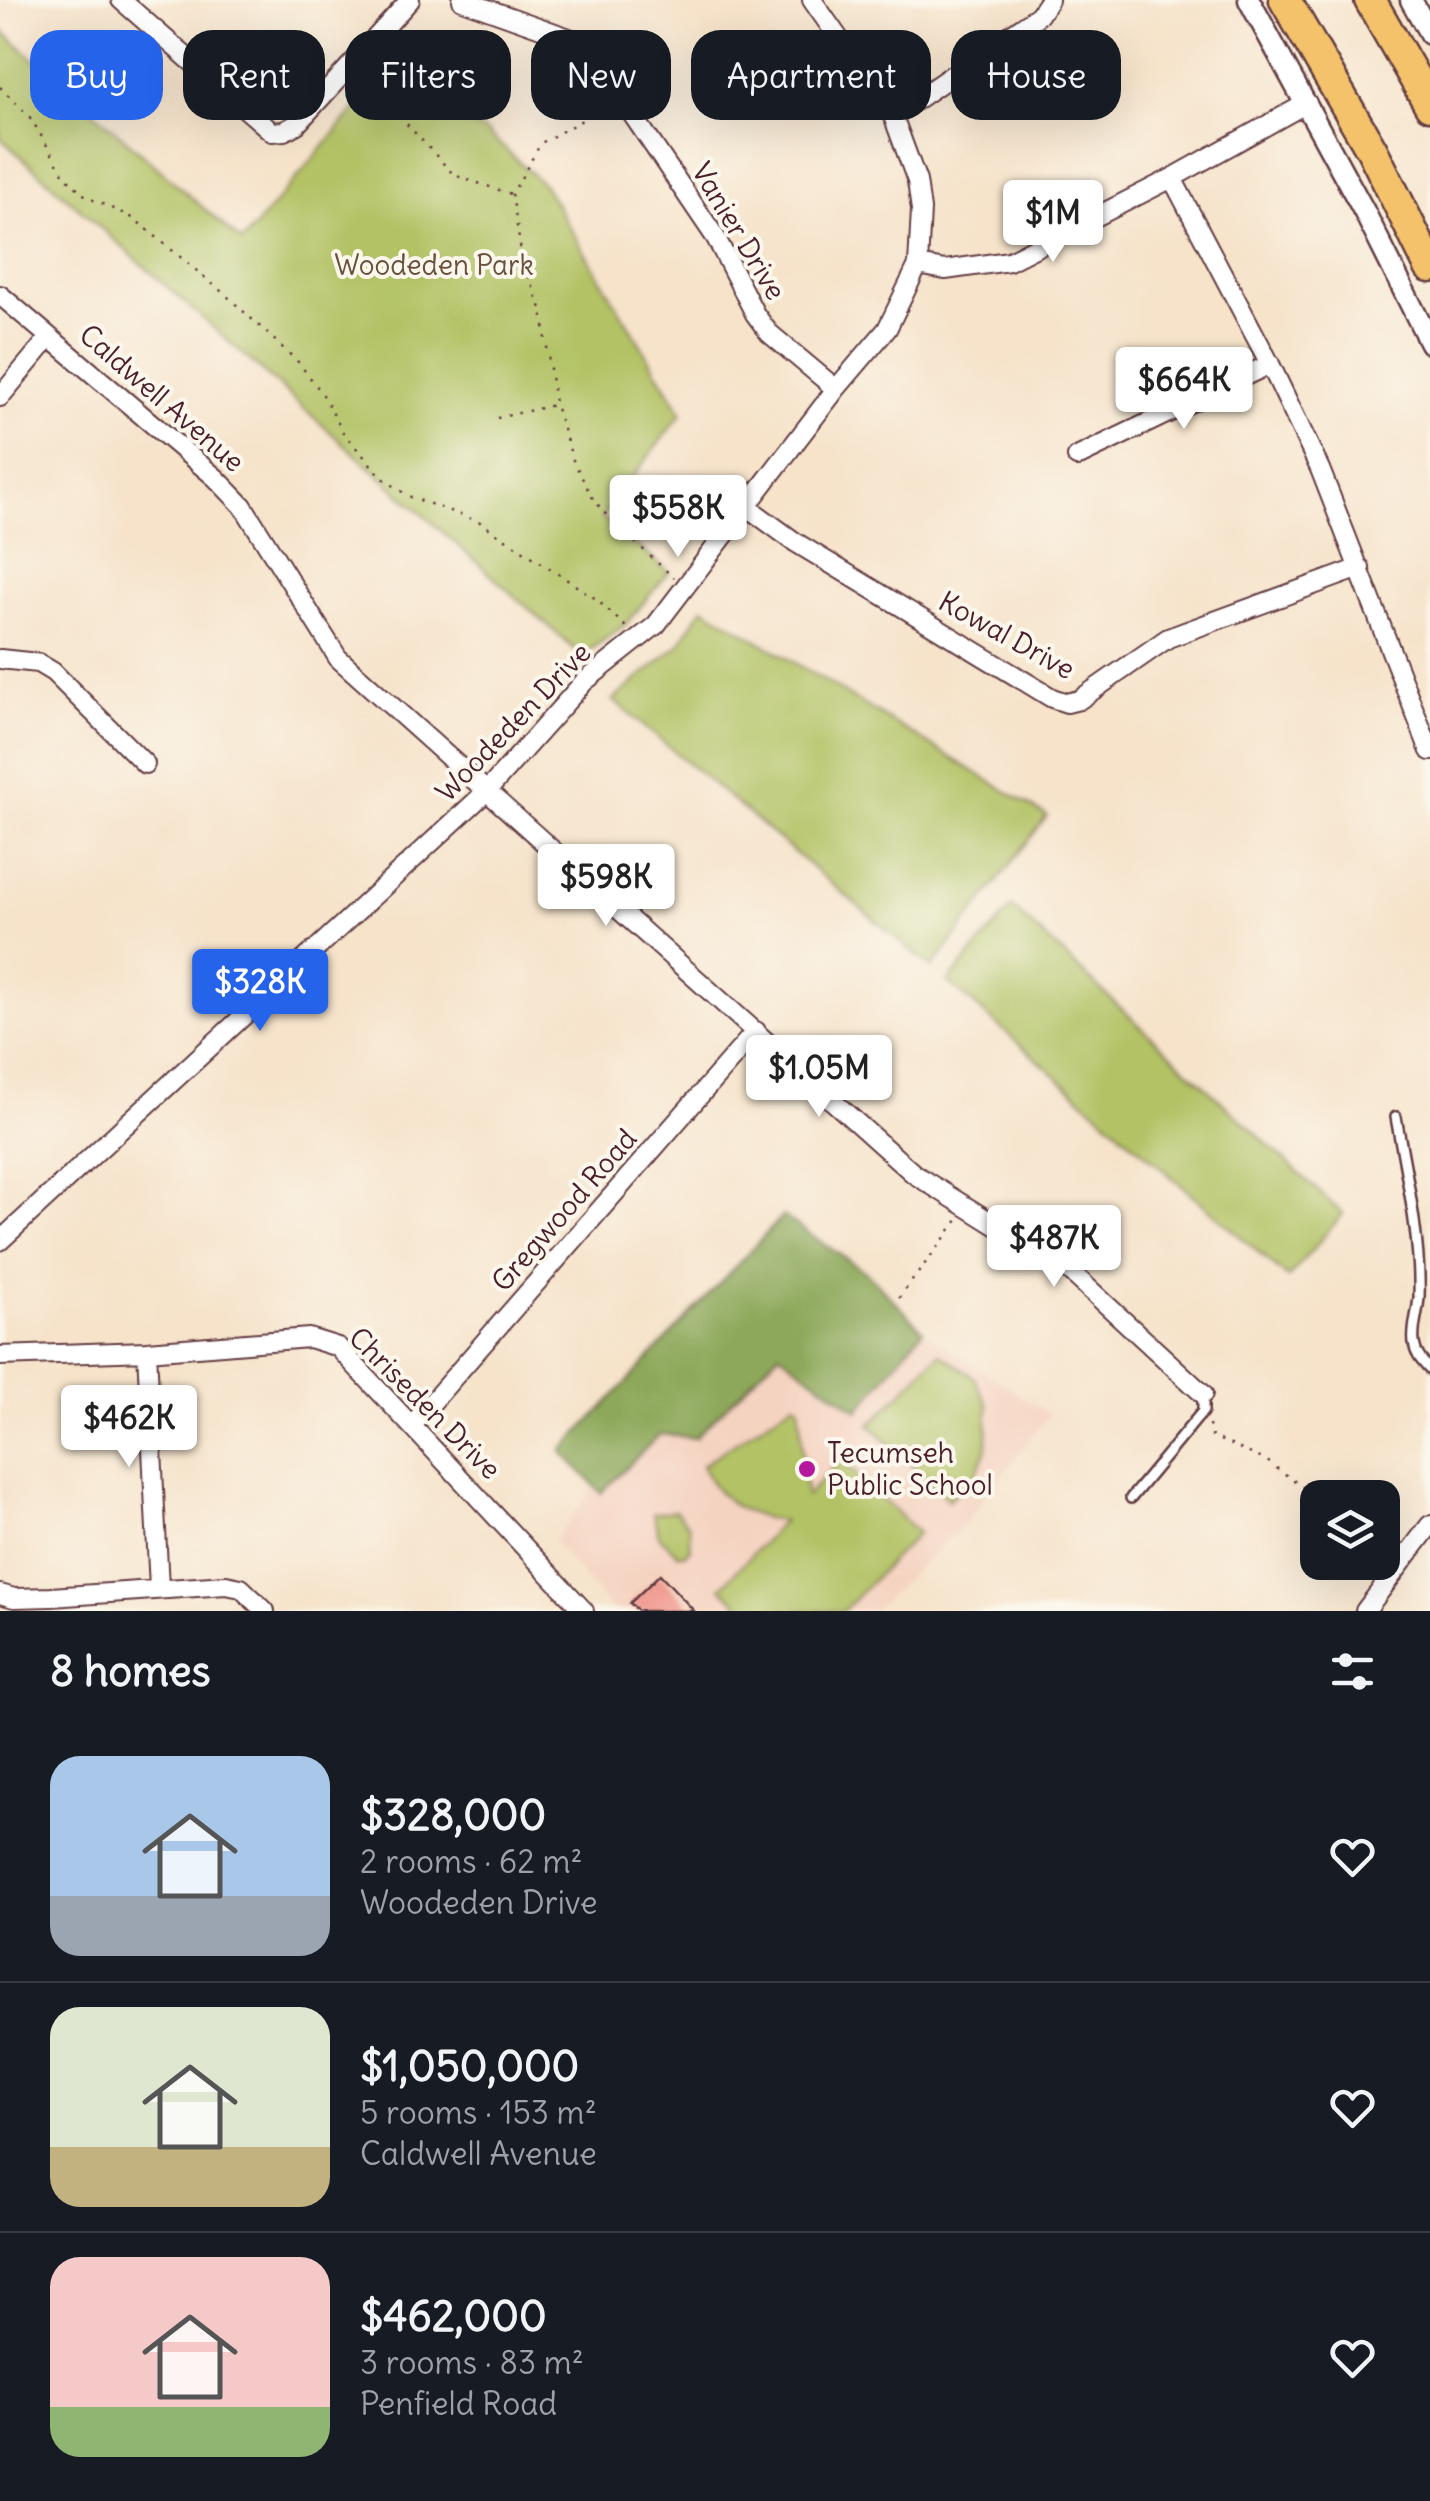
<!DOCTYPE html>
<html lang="en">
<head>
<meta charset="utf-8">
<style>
	:root { --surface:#171b24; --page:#20242c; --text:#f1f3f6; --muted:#9ea1a6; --line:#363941; --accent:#2563eb }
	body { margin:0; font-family:Delius,sans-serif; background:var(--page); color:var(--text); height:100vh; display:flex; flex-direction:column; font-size:38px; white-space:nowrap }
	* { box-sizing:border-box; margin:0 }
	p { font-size:32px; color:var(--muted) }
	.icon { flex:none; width:55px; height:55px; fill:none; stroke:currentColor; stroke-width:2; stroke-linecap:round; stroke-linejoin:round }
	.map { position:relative; height:1611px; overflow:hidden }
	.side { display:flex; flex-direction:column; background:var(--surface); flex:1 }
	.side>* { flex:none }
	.top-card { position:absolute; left:30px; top:30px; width:1370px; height:90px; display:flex; gap:20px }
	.buttons { position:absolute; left:1300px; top:1480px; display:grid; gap:20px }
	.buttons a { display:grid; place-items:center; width:100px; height:100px; border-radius:20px; background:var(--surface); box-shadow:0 10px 40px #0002; font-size:50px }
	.price { position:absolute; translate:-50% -85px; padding:0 22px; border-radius:10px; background:#fff; color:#222; font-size:32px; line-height:65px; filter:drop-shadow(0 2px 5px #0008) }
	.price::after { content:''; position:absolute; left:50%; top:60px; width:30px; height:22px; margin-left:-15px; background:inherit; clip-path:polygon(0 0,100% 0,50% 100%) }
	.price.active { background:var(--accent); color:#fff }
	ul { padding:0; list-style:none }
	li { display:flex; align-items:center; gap:30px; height:250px; padding:0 50px }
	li+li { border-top:2px solid var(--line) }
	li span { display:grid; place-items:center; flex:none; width:280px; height:200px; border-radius:30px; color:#555 }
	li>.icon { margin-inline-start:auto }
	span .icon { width:120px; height:120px; fill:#fffc; stroke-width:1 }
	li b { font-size:42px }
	h2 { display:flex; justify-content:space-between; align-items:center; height:120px; padding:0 50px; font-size:42px }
	.tag { padding:0 35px; border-radius:30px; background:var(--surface); box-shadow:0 10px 40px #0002; font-size:35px; line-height:90px }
	.tag.active { background:var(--accent); color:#fff }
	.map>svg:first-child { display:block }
	.built { fill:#f5d3c1 }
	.green { fill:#b2c265; stroke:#7e7048; stroke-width:2.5 }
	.forest { fill:#8da85a; stroke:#6c6442; stroke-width:2.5 }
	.building { fill:#f0988f }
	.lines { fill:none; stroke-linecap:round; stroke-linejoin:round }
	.service-casing { stroke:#643c43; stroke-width:14 }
	.minor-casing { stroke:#643c43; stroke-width:22 }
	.tertiary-casing { stroke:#643c43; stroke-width:25 }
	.motorway-casing { stroke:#643c43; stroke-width:35 }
	.path { stroke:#643c43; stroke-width:2.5; stroke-dasharray:2.5 8; stroke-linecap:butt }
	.service { stroke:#fff; stroke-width:9 }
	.minor { stroke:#fff; stroke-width:18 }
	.tertiary { stroke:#fff; stroke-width:20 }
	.motorway { stroke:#f3c26a; stroke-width:30 }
	.poi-dot { fill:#b5179e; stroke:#fbf7ec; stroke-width:4 }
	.labels { text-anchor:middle; stroke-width:8; stroke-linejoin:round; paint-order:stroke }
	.street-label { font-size:28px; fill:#4a1f2b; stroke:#fbf7ec }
	.park-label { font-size:28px; fill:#69503c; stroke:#fbf7ec }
	.poi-label { font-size:28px; fill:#4a1f2b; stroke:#fbf7ec; text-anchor:start }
</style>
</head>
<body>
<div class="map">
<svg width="1430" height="1611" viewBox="0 0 1430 1611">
	<rect width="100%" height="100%" fill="#fbf7ec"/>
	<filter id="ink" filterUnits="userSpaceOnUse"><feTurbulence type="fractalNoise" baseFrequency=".01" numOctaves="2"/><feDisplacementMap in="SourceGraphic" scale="20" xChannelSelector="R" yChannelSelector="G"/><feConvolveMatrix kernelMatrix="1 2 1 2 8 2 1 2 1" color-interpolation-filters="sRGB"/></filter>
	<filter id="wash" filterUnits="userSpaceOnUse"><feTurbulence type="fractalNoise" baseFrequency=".0048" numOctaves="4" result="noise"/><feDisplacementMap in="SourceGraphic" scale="40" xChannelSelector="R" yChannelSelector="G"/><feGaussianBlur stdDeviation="2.25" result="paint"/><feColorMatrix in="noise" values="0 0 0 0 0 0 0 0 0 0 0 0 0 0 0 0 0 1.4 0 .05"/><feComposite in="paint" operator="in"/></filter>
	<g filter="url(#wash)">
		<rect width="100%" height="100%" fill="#f6e3ca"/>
		<path class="built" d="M772 1243 893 1312 1049 1414 965 1523 873 1611H612L554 1542Z"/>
		<path class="green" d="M0 29 242 242 382 78 414 103 484 130 544 185 682 413 602 517 669 572 626 624 582 656 0 138Z
			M703 607 1047 816 932 968 613 700 678 646Z
			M1012 907 1343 1214 1288 1278 948 982Z
			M940 1353 974 1377 988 1405 987 1448 974 1478 948 1500 870 1425Z
			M794 1403 799 1405 806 1496 841 1460 918 1533 843 1611H746L721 1587 783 1521C745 1517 718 1501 702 1465Z
			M676 1511 689 1526 690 1549 685 1554H678L659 1536 653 1513Z"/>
		<path class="forest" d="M783 1216 867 1273 923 1330 858 1411 779 1353 695 1438 660 1434 601 1493 562 1451Z"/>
		<g id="blocks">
			<path class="building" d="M660 1574 694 1611H638L630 1603Z"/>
		</g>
	</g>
	<g filter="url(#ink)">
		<use href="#blocks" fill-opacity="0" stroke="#643c43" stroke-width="2.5"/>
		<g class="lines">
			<g class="service-casing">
				<path id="service" d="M1396 1117C1406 1173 1421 1240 1419 1297 1418 1313 1412 1327 1414 1343 1416 1356 1422 1361 1430 1370
					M1131 1498 1203 1411V1394"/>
			</g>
			<g class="minor-casing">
				<path id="minor" d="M121 0 272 132 284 131 297 124 410 0
					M462 0 572 39 590 52 716 238 755 314 769 333 836 389
					M893 116 1039 15 1049 0
					M1172 178 1270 364 1320 469 1430 751
					M918 265 945 270 1009 261 1172 178 1307 103
					M0 295 216 478 243 506 338 658 914 1174 1072 1273 1203 1394
					M0 397 49 338
					M1077 457 1270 364
					M747 507 795 542 1052 698 1067 703 1079 700 1168 638 1360 568
					M0 659 38 663 53 672 145 764
					M0 1241 487 791 584 682 656 625 836 389 887 329 918 265 921 210 917 181 893 116 812 0
					M147 1351 159 1588
					M0 1356 147 1351 309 1338 338 1347 584 1611
					M413 1424 756 1031
					M0 1594 14 1598 51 1597 226 1585 241 1588 265 1611
					M1365 1611 1430 1525"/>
			</g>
			<g class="tertiary-casing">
				<path id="tertiary" d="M1249 0 1364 211 1430 343
					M1411 0 1430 34"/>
			</g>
			<g class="motorway-casing">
				<path id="motorway" d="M1285 0 1372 150 1430 267
					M1370 0 1430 105"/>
			</g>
			<path class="path" d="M364 78 454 175 511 194
				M0 87 30 117 65 176 87 197 133 218 148 230 227 296 298 362 322 393 344 434 383 478 408 496 480 522 596 599 626 627
				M609 105 541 143 512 194 522 258 542 311 555 405 573 460 593 499 609 518 674 578
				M497 418 554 405
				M899 1298 958 1220
				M1209 1425 1211 1436 1267 1461 1318 1498"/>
			<use href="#service" class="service"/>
			<use href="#minor" class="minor"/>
			<use href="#tertiary" class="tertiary"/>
			<use href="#motorway" class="motorway"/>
		</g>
	</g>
	<circle class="poi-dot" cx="807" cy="1469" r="10"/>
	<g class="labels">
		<g class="street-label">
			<text transform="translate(739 231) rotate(59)" y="10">Vanier Drive</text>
			<text transform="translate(162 398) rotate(41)" y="10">Caldwell Avenue</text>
			<text transform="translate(1007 635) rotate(29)" y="10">Kowal Drive</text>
			<text transform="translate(513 722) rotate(-46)" y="10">Woodeden Drive</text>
			<text transform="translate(564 1210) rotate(-49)" y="10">Gregwood Road</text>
			<text transform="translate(425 1403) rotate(45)" y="10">Chriseden Drive</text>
		</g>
		<g class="park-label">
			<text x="434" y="275">Woodeden Park</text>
		</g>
		<g class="poi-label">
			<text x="827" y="1463">Tecumseh<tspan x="827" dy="32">Public School</tspan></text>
		</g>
	</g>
</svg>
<div class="buttons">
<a><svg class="icon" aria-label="layers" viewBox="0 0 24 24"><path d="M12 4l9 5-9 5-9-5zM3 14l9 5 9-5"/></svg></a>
</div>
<b class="price" style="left:1053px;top:265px">$1M</b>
<b class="price" style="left:1184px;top:432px">$664K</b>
<b class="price" style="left:678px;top:560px">$558K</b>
<b class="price" style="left:606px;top:929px">$598K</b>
<b class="price active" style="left:260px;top:1034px">$328K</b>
<b class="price" style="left:819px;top:1120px">$1.05M</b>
<b class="price" style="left:1054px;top:1290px">$487K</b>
<b class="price" style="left:129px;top:1470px">$462K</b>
<div class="top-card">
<a class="tag active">Buy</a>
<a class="tag">Rent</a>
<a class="tag">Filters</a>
<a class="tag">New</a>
<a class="tag">Apartment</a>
<a class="tag">House</a>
</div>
</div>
<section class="side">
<h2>8 homes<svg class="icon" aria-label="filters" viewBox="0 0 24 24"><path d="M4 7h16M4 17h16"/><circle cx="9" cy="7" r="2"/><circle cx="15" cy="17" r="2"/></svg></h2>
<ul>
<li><span style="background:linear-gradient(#a9c7e8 70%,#9aa5b1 0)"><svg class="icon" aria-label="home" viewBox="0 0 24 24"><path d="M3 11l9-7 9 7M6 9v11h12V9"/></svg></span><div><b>$328,000</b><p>2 rooms · 62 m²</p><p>Woodeden Drive</p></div><svg class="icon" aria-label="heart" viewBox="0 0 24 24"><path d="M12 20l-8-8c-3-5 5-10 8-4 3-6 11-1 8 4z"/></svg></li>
<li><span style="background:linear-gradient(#dfe7d0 70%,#c2b280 0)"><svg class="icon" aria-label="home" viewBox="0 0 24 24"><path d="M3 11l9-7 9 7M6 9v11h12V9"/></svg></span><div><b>$1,050,000</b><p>5 rooms · 153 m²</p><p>Caldwell Avenue</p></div><svg class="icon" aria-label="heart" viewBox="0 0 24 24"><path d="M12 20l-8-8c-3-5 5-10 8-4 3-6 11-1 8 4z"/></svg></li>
<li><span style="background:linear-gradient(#f6c9c9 75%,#8fb573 0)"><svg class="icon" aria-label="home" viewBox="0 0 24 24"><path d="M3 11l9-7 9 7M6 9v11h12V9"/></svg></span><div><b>$462,000</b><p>3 rooms · 83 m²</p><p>Penfield Road</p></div><svg class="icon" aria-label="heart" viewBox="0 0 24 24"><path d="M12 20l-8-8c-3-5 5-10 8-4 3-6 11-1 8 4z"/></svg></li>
</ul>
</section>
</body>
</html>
